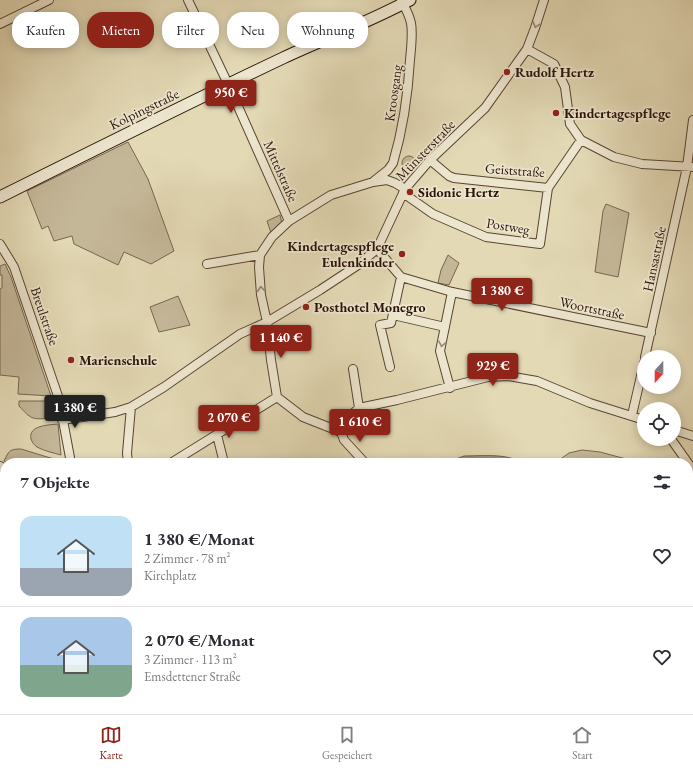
<!DOCTYPE html>
<html lang="de">
<head>
<meta charset="utf-8">
<style>
	:root { --surface:#fff; --page:#f7f7f7; --text:#2b2b33; --muted:#7c7c81; --line:#e1e1e2; --accent:#8f2418 }
	body { margin:0; font-family:"EB Garamond",serif; background:var(--page); color:var(--text); height:100vh; display:flex; flex-direction:column; font-size:15px; white-space:nowrap }
	* { box-sizing:border-box; margin:0 }
	p { font-size:13px; color:var(--muted) }
	.icon { flex:none; width:22px; height:22px; fill:none; stroke:currentColor; stroke-width:2; stroke-linecap:round; stroke-linejoin:round }
	.map { position:relative; flex:1; overflow:hidden }
	.drawer { position:absolute; left:0px; top:458px; width:693px; height:256px; display:flex; flex-direction:column; background:var(--surface); border-radius:16px 16px 0 0; box-shadow:0 2px 10px #0003 }
	.drawer>* { flex:none }
	.top-card { position:absolute; left:12px; top:12px; width:400px; height:36px; display:flex; gap:8px }
	.needle { width:26px; rotate:201deg }
	.controls { position:absolute; left:637px; top:350px; display:grid; gap:8px }
	.controls a { display:grid; place-items:center; width:44px; height:44px; border-radius:50%; background:var(--surface); box-shadow:0 2px 10px #0003; font-size:20px }
	.price { position:absolute; translate:-50% -34px; padding:0 9px; border-radius:4px; background:var(--accent); color:#fff; font-size:13px; line-height:26px; filter:drop-shadow(0 1px 2px #0008) }
	.price::after { content:''; position:absolute; left:50%; top:24px; width:12px; height:9px; margin-left:-6px; background:inherit; clip-path:polygon(0 0,100% 0,50% 100%) }
	.price.on { background:#222; color:#fff }
	ul { padding:0; list-style:none }
	li { display:flex; align-items:center; gap:12px; height:100px; padding:0 20px }
	li+li { border-top:1px solid var(--line) }
	li span { display:grid; place-items:center; flex:none; width:112px; height:80px; border-radius:12px; color:#555 }
	li>.icon { margin-inline-start:auto }
	span .icon { width:48px; height:48px; fill:#fffc; stroke-width:1 }
	li b { font-size:17px }
	h2 { display:flex; justify-content:space-between; align-items:center; height:48px; padding:0 20px; font-size:17px }
	.tag { padding:0 14px; border-radius:16px; background:var(--surface); box-shadow:0 2px 10px #0003; font-size:14px; line-height:36px }
	.tag.on { background:var(--accent); color:#fff }
	.tabs { display:flex; justify-content:space-around; align-items:center; height:56px; border-top:1px solid var(--line); background:var(--surface); font-size:11px; color:var(--muted) }
	.tabs a { display:grid; justify-items:center; gap:2px }
	.tabs .on { color:var(--accent) }
	.map>svg:first-child { display:block }
	.green { fill:#c4b798; stroke:#786550 }
	.water { fill:#a4967b; stroke:#74624d }
	.lines { fill:none; stroke-linecap:round; stroke-linejoin:round }
	.shore { stroke:#685442; stroke-width:1 }
	.street-casing { stroke:#594434; stroke-width:10 }
	.secondary-casing { stroke:#2b1309; stroke-width:13 }
	.street { stroke:#ede6cf; stroke-width:8 }
	.secondary { stroke:#ede6cf; stroke-width:11 }
	.oneway { stroke:#968776 }
	.poi-dot { fill:#8f2418; stroke:#ede6cf; stroke-width:1.5 }
	.labels { text-anchor:middle; stroke-width:3.5; stroke-linejoin:round; paint-order:stroke }
	.poi-label { font-size:14px; font-weight:bold; fill:#2b1309; stroke:#ede6cf; text-anchor:start }
	.street-label { font-size:14px; fill:#2b1309; stroke:#ede6cf }
</style>
</head>
<body>
<div class="map">
<svg width="693" height="714" viewBox="0 0 693 714">
	<rect width="100%" height="100%" fill="#e3d9b5"/>
	<filter id="stains"><feTurbulence type="fractalNoise" baseFrequency=".005" numOctaves="4"/><feColorMatrix values="0 0 0 0 .2 0 0 0 0 .09 0 0 0 0 .02 0 0 0 .5 -.17"/></filter>
	<radialGradient id="worn" r=".72"><stop offset=".6" stop-color="#630" stop-opacity="0"/><stop offset="1" stop-color="#630" stop-opacity=".3"/></radialGradient>
	<path class="green" d="M128 142 148 179 174 251 151 264 124 252 118 265 74 244 72 236 54 241 48 226 42 229 27 191Z
		M402 163a7 7 0 1 1 14 0a7 7 0 1 1-14 0Z
		M606 204 629 213 618 277 595 272 603 211Z
		M280 215 282 224 271 233 267 221Z
		M448 255 459 263 449 285 438 283 441 270Z
		M5 264 11 277 51 396 18 394 19 377 0 375V289L2 288V275H0V266Z
		M178 296 190 325 159 332 150 307Z
		M19 401H46L53 406 54 415 49 416V418C32 420 31 419 19 406Z
		M58 424 61 455C54 453 44 451 37 447 34 445 32 442 31 439 28 425 49 425 58 424Z
		M21 449 57 460 56 463H7L4 461C9 451 9 449 21 449Z
		M582 450 600 452 641 463H555L569 453Z
		M688 477 693 483V626L690 647 688 650Z
		M527 709H633L625 714H529Z"/>
	<path class="water" d="M464 456C478 456 511 453 520 463H445Z
		M0 641H5V709H43L41 713 38 714H0Z"/>
	<g class="lines">
		<path class="shore" d="M455 463C472 458 495 458 512 463"/>
		<g class="street-casing">
			<path id="street" d="M188 0 228 84 289 221
				M0 24 49 0
				M527 49 554 64 565 87 570 124 581 140 614 157 642 164 693 167
				M430 160 449 176 454 178 548 188 581 140
				M374 181 388 170 393 163C403 129 408 95 410 60 411 48 413 34 411 23 409 14 405 7 401 0
				M403 193 433 214 486 237 540 244 548 188
				M0 244 14 267 59 399 71 463
				M377 249 401 277 452 292 651 333
				M207 264 260 255
				M393 315 445 327
				M645 357 687 167 693 120
				M390 367 380 325 391 323 401 277
				M353 369 359 408
				M450 388 440 351 452 292
				M277 397 271 360 267 322 261 295 259 267 260 255 272 237 289 221 331 195 373 182 387 180 395 183 405 189
				M277 397 303 417 341 432 344 440 365 463
				M632 415 644 363
				M62 420 115 412 131 407 164 387 240 334 267 322 320 290 358 265 377 249 405 189 430 160 485 108 527 49 535 28 544 0
				M674 430 693 436
				M341 432 343 423 359 408 397 400 488 377 508 376 537 381 590 403 644 420
				M217 435 224 463
				M671 439 688 463
				M128 463 127 453 131 407
				M171 463 277 397
				M688 463 693 470
				M0 466 5 469
				M500 709 502 714
				M118 714 127 709"/>
		</g>
		<g class="secondary-casing">
			<path id="secondary" d="M0 197C94 150 188 103 283 58 326 38 369 22 410 0
				M688 669 693 660
				M654 714 659 709"/>
		</g>
		<use href="#street" class="street"/>
		<use href="#secondary" class="secondary"/>
	</g>
	<defs><path id="oneway-chevron" d="M-2-3.5L2.5 0L-2 3.5" fill="none" stroke-width="1.6" stroke-linecap="round" stroke-linejoin="round"/></defs>
	<g class="oneway">
		<use href="#oneway-chevron" transform="translate(536 25) rotate(108)"/>
		<use href="#oneway-chevron" transform="translate(261 289) rotate(-95)"/>
		<use href="#oneway-chevron" transform="translate(442 344) rotate(101)"/>
	</g>
	<g class="poi-dot">
		<circle cx="507" cy="72" r="4"/>
		<circle cx="556" cy="113" r="4"/>
		<circle cx="410" cy="192" r="4"/>
		<circle cx="402" cy="254" r="4"/>
		<circle cx="306" cy="307" r="4"/>
		<circle cx="71" cy="360" r="4"/>
	</g>
	<g class="labels">
		<g class="poi-label">
			<text x="515" y="77">Rudolf Hertz</text>
			<text x="564" y="118">Kindertagespflege</text>
			<text x="418" y="197">Sidonie Hertz</text>
			<text x="394" y="251" text-anchor="end">Kindertagespflege<tspan x="394" dy="16">Eulenkinder</tspan></text>
			<text x="314" y="312">Posthotel Monegro</text>
			<text x="79" y="365">Marienschule</text>
		</g>
		<g class="street-label">
			<text transform="translate(393 93) rotate(-82)" y="5">Kroosgang</text>
			<text transform="translate(144 109) rotate(-26)" y="5">Kolpingstraße</text>
			<text transform="translate(425 150) rotate(-46)" y="5">Münsterstraße</text>
			<text transform="translate(515 170) rotate(4)" y="5">Geiststraße</text>
			<text transform="translate(281 171) rotate(66)" y="5">Mittelstraße</text>
			<text transform="translate(508 226) rotate(9)" y="5">Postweg</text>
			<text transform="translate(654 259) rotate(-78)" y="5">Hansastraße</text>
			<text transform="translate(592 308) rotate(12)" y="5">Woortstraße</text>
			<text transform="translate(45 316) rotate(71)" y="5">Breulstraße</text>
		</g>
	</g>
	<rect width="100%" height="100%" filter="url(#stains)"/>
	<rect width="100%" height="100%" fill="url(#worn)"/>
</svg>
<div class="controls">
<a><svg class="needle" viewBox="-14 -14 28 28"><path d="M0-13l5 13h-10z" fill="#e53935"/><path d="M0 13l5-13h-10z" fill="#7c7c81"/></svg></a>
<a><svg class="icon" aria-label="locate" viewBox="0 0 24 24"><circle cx="12" cy="12" r="6"/><path d="M12 2v4M12 18v4M2 12h4M18 12h4"/></svg></a>
</div>
<b class="price" style="left:231px;top:114px">950 €</b>
<b class="price" style="left:502px;top:312px">1 380 €</b>
<b class="price" style="left:281px;top:359px">1 140 €</b>
<b class="price" style="left:493px;top:387px">929 €</b>
<b class="price on" style="left:75px;top:429px">1 380 €</b>
<b class="price" style="left:229px;top:439px">2 070 €</b>
<b class="price" style="left:360px;top:443px">1 610 €</b>
<div class="top-card">
<a class="tag">Kaufen</a>
<a class="tag on">Mieten</a>
<a class="tag">Filter</a>
<a class="tag">Neu</a>
<a class="tag">Wohnung</a>
</div>
<section class="drawer">
<h2>7 Objekte<svg class="icon" aria-label="filters" viewBox="0 0 24 24"><path d="M4 7h16M4 17h16"/><circle cx="9" cy="7" r="2"/><circle cx="15" cy="17" r="2"/></svg></h2>
<ul>
<li><span style="background:linear-gradient(#bfe0f5 65%,#9aa5b1 0)"><svg class="icon" aria-label="home" viewBox="0 0 24 24"><path d="M3 11l9-7 9 7M6 9v11h12V9"/></svg></span><div><b>1 380 €/Monat</b><p>2 Zimmer · 78 m²</p><p>Kirchplatz</p></div><svg class="icon" aria-label="heart" viewBox="0 0 24 24"><path d="M12 20l-8-8c-3-5 5-10 8-4 3-6 11-1 8 4z"/></svg></li>
<li><span style="background:linear-gradient(#a9c7e8 60%,#7fa58c 0)"><svg class="icon" aria-label="home" viewBox="0 0 24 24"><path d="M3 11l9-7 9 7M6 9v11h12V9"/></svg></span><div><b>2 070 €/Monat</b><p>3 Zimmer · 113 m²</p><p>Emsdettener Straße</p></div><svg class="icon" aria-label="heart" viewBox="0 0 24 24"><path d="M12 20l-8-8c-3-5 5-10 8-4 3-6 11-1 8 4z"/></svg></li>
</ul>
</section>
</div>
<nav class="tabs">
<a class="on"><svg class="icon" aria-label="map" viewBox="0 0 24 24"><path d="M3 6l6-2 6 2 6-2v14l-6 2-6-2-6 2zM9 4v14M15 6v14"/></svg>Karte</a>
<a><svg class="icon" aria-label="saved" viewBox="0 0 24 24"><path d="M7 4h10v16l-5-4-5 4z"/></svg>Gespeichert</a>
<a><svg class="icon" aria-label="home" viewBox="0 0 24 24"><path d="M3 11l9-7 9 7M6 9v11h12V9"/></svg>Start</a>
</nav>
</body>
</html>
